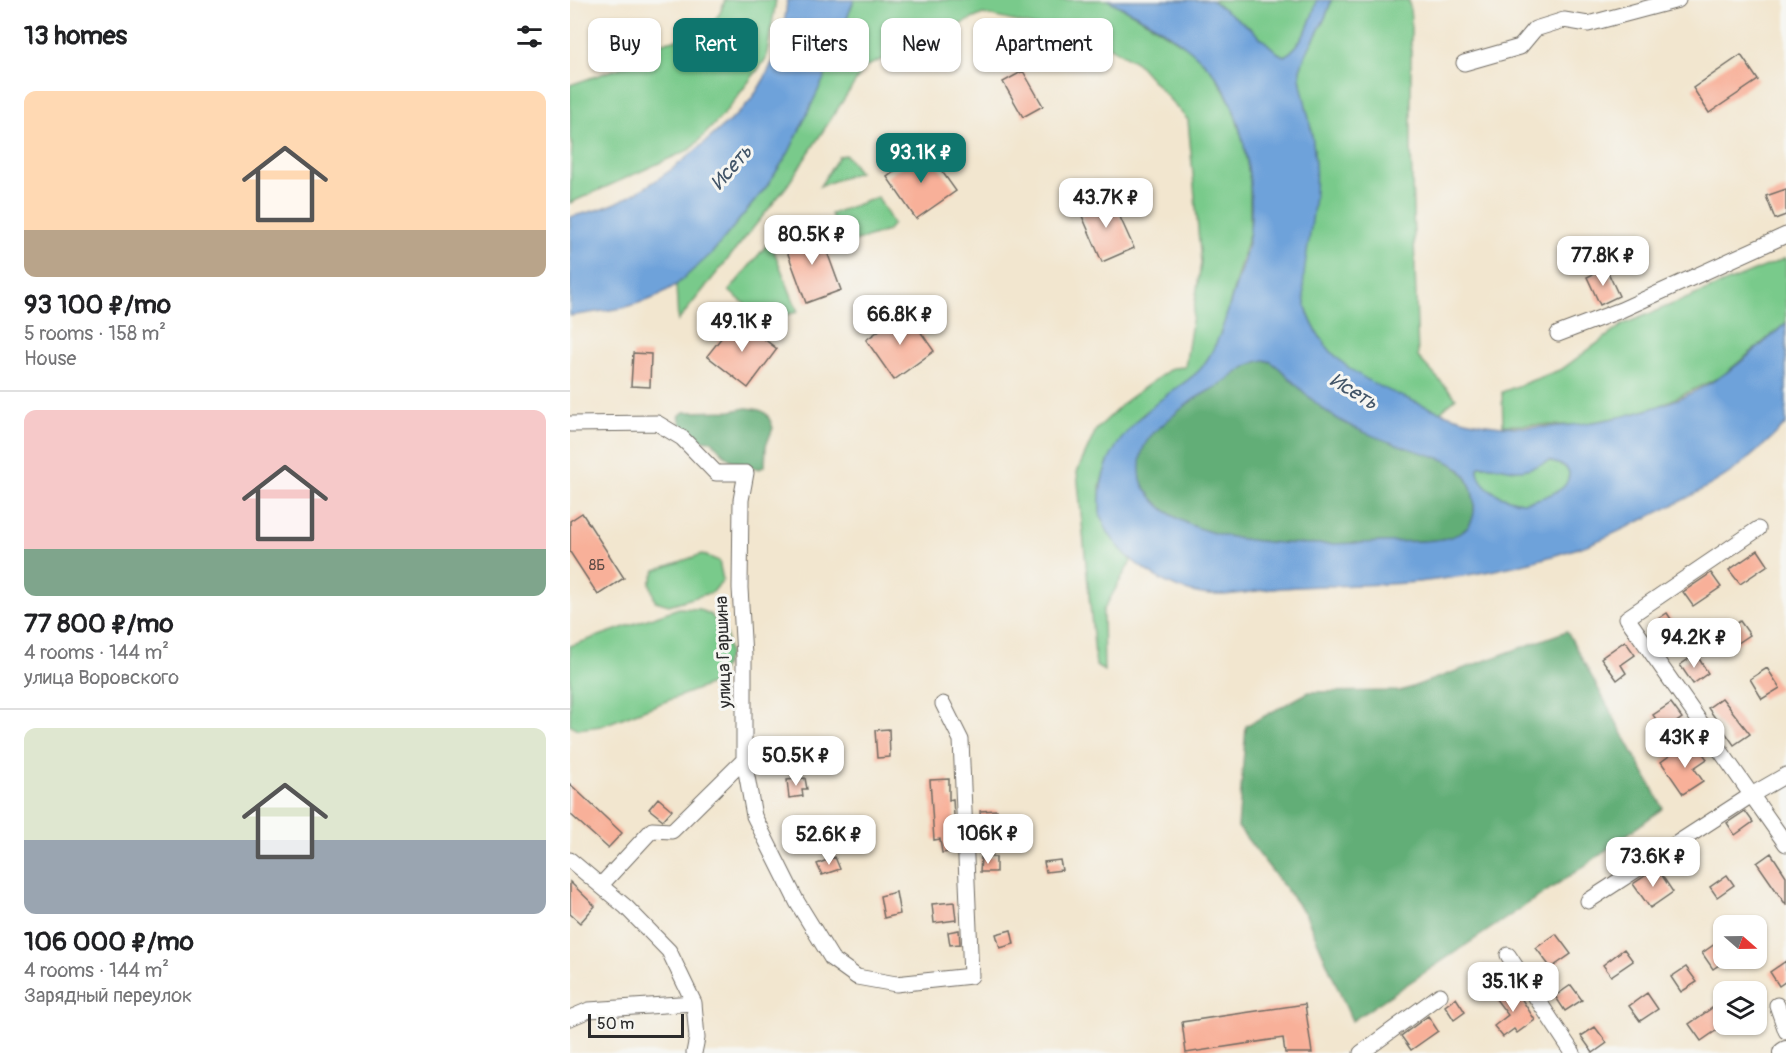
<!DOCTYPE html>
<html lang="en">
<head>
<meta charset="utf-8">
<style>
	:root { --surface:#fff; --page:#f6f6f6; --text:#202124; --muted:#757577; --line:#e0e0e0; --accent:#0f766e }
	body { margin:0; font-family:Pangolin,sans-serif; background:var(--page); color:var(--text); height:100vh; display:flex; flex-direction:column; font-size:22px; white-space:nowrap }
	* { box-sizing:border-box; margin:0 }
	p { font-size:20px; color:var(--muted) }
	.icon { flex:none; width:33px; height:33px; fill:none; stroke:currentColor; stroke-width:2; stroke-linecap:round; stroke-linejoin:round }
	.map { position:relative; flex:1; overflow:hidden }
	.sheet { display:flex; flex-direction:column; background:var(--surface); width:570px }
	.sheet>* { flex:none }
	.guide { position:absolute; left:18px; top:18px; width:570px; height:54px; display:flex; gap:12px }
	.needle { width:39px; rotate:110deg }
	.controls { position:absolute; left:1143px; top:915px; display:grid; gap:12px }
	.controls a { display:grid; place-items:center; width:54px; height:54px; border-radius:12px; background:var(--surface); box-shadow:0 2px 4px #0004; font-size:30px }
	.scale { position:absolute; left:18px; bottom:15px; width:96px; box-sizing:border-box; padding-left:6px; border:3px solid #2b2b2b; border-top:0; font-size:16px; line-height:21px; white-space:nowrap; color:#2b2b2b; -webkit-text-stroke:4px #f6f6f2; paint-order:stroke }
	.price { position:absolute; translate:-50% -51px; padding:0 14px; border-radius:12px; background:#fff; color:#222; font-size:20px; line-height:39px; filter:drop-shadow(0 2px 3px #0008) }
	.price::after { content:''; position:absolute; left:50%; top:36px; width:18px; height:14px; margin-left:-9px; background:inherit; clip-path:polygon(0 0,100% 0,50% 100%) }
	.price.active { background:var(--accent); color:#fff }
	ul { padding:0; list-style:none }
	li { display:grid; align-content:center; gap:12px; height:318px; padding:0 24px }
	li+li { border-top:2px solid var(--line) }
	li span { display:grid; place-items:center; height:186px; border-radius:12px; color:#555 }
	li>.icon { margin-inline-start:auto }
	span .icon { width:108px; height:108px; fill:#fffc; stroke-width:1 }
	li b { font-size:26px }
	h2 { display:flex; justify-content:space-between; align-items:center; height:72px; padding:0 24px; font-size:26px }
	.pill { padding:0 21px; border-radius:12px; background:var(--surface); box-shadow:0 2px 4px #0004; font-size:21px; line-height:54px }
	.pill.active { background:var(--accent); color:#fff }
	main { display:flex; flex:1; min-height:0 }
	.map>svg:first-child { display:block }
	.green { fill:#79ca8b; stroke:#527a5b; stroke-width:1.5 }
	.forest { fill:#62ae77; stroke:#466c51; stroke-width:1.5 }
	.water { fill:#6ea2da; stroke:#4c6682; stroke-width:1.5; fill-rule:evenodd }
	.building { fill:#f8b099 }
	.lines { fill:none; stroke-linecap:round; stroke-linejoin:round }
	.minor-casing { stroke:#716c64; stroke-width:17 }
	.tertiary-casing { stroke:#716c64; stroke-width:22 }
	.minor { stroke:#fff; stroke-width:15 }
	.tertiary { stroke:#fff; stroke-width:20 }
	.labels { text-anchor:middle; stroke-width:6; stroke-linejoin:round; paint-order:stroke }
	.number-label { font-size:15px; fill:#5e4c46 }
	.street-label { font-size:18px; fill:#2b2b2b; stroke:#f6f6f2 }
	.water-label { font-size:20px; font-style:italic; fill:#425568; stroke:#f6f6f2 }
</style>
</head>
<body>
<main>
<section class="sheet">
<h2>13 homes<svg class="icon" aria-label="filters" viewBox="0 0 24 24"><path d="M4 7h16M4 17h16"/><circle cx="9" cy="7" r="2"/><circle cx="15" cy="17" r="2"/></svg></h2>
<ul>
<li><span style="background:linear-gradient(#ffd9b3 75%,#b9a48a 0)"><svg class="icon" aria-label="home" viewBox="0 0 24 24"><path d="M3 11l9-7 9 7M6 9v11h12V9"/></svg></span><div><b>93 100 ₽/mo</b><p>5 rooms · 158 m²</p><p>House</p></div></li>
<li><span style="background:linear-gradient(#f6c9c9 75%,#7fa58c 0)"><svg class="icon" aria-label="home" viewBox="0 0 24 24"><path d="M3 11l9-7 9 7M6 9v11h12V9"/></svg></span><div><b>77 800 ₽/mo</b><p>4 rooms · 144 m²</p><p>улица Воровского</p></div></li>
<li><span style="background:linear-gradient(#dfe7d0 60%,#9aa5b1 0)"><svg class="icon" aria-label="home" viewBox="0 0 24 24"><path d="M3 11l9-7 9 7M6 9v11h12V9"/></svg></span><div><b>106 000 ₽/mo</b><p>4 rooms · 144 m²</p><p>Зарядный переулок</p></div></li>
</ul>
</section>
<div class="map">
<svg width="1216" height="1053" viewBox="0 0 1216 1053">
	<rect width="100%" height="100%" fill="#f6f6f2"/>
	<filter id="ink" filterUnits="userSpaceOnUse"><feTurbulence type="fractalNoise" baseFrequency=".0167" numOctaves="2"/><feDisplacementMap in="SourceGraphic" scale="12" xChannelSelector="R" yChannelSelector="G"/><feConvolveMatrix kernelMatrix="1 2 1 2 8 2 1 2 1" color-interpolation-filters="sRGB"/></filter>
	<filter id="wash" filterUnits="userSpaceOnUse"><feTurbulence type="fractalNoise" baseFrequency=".008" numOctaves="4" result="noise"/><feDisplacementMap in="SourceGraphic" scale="24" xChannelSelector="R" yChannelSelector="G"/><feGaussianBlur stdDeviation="1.35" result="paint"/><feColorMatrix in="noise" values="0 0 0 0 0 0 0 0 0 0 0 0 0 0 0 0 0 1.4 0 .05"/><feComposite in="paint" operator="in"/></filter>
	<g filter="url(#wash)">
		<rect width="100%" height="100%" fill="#f2e6cf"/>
		<path class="green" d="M155 0H206L196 59 154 114 121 149 0 203 2 141 0 137V85L61 64 87 44 135 33 150 13Z
			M284 0H538L579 23 620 49 643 72 662 105 674 145 680 182V230L652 331 641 354 630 371 572 415 538 461 530 485V512L540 535 561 561 533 611 534 671 526 666 507 472 526 430 558 399 602 368 615 367 631 263 618 120 567 63 530 41 413 14 295 67 217 186 108 321 106 285 142 253 197 186 219 152 254 78Z
			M641 0H747C742 18 733 47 714 56L708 53 680 28Z
			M761 0H839L841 19V150L848 357 886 398 870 412C844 401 814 393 790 377 759 358 730 317 733 279 735 245 745 213 745 179 745 159 743 139 739 120 736 104 729 87 730 70 736 46 756 25 761 0Z
			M276 155 289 172 250 186 269 156Z
			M308 197 323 224 317 231 272 246 261 214Z
			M200 241 228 312 195 320 159 291Z
			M1216 258V323L1152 376 1089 406 1055 416 1006 425H933L932 392 992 369 1054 324Z
			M979 461 994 466 999 472C999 477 998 482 995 486 990 493 961 502 952 502 934 500 907 488 908 468L910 466H927L946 470Z
			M132 554 149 561 153 580 143 592 99 605 85 601 80 583 86 570Z
			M109 608 129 609 141 615 156 633 159 655 147 682 31 726 7 729 0 724V646Z"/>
		<path class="forest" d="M694 360 701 362 709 368C726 384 743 403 763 416 790 433 822 441 852 451 868 457 887 462 897 479 905 494 910 521 892 532 874 544 834 541 812 542 748 545 622 552 580 495 574 487 570 482 569 471 569 453 575 439 589 428 599 419 609 410 620 402 631 394 644 389 655 381 668 373 679 362 694 360Z
			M176 408C194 410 197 410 203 428L196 446 195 465 190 469C163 462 160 464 142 441 121 440 113 439 109 416L114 412 161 411Z
			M997 631 1093 808 1016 865 782 1021 736 915 668 827 676 726 739 692 831 691Z"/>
		<path class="water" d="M217 0H284L254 78 219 152 197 186 142 253 106 285 84 298 53 308 0 316V217C16 212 33 210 48 202 86 184 118 158 149 130 163 118 177 107 187 91 204 64 215 32 217 0Z
			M538 0H641L680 28 708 53 714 56C733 47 742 18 747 0H761C756 25 736 46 730 70 729 82 734 94 736 106 741 125 744 145 745 164 747 190 743 215 739 240 735 266 729 291 739 316 757 361 794 381 836 398 857 407 878 416 900 421 977 438 1088 419 1153 375 1175 360 1196 341 1216 323V424C1200 440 1183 456 1164 470 1134 491 1099 507 1066 523 1045 533 1024 544 1002 550 959 564 910 574 865 580 814 587 763 584 712 588 683 590 650 600 622 592 586 583 540 551 530 513 530 511 530 502 530 499 531 454 561 423 594 397 606 387 623 379 632 367 648 346 655 321 662 297 669 275 678 252 680 229 685 183 672 106 641 70 614 39 573 18 538 0ZM694 360 701 362 709 368C726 384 743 403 763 416 788 432 819 442 847 451 865 457 886 460 897 478 905 493 910 521 892 532 874 544 834 541 812 542 748 545 622 552 580 495 574 487 570 482 570 471 569 453 575 439 589 428 599 419 609 410 620 402 631 394 644 389 655 381 668 373 679 362 694 360ZM979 461 994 466 999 472C999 477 998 481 995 485 990 493 961 502 952 502 935 500 907 488 908 468L910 466C922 464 933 469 945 470 958 471 968 465 979 461Z"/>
		<g id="blocks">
			<path class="building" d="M1171 55 1188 80 1139 113 1123 88Z
				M453 71 473 106 453 117 433 82Z
				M356 149 386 191 346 219 317 177Z
				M1216 189V215L1205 219 1196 196Z
				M540 195 564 248 532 262 509 209Z
				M249 230 271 290 236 303 214 243Z
				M1036 268 1049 296 1030 305 1017 277Z
				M336 311 364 351 324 380 296 340Z
				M167 318 207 349 178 388 137 356Z
				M63 353 81 354 80 387 61 386Z
				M12 513 54 578 28 595 0 552V521Z
				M1188 550 1198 565 1170 584 1159 570Z
				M1141 573 1151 587 1123 606 1113 592Z
				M1097 613 1107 628 1093 638 1082 623Z
				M1170 621 1180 635 1165 645 1156 631Z
				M1055 641 1065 655 1051 665 1056 673 1047 680 1031 658Z
				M1126 654 1138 673 1123 684 1110 665Z
				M1197 668 1210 688 1192 699 1180 679Z
				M1152 698 1180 734 1164 745 1138 708Z
				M1101 703 1112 718 1094 731 1083 715Z
				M319 729 320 757 307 758 305 730Z
				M1128 747 1137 759 1124 768 1133 781 1113 794 1091 762 1110 748 1115 756Z
				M235 778 237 789H232L233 796 219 798 217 780Z
				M379 779V800L383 799 386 851 372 853 370 839 364 840 360 780Z
				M0 784 52 833 38 848 0 814Z
				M88 798 102 810 93 820 79 809Z
				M427 810 428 828 411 829 410 811Z
				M1175 811 1183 822 1165 835 1157 823Z
				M1201 853 1216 876V905L1187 863Z
				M265 857 270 869 252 875 247 864Z
				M411 857H426V872H410Z
				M490 860 492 870 476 872 474 862Z
				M1087 868 1103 892 1080 908 1063 884Z
				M1157 875 1164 885 1147 897 1140 887Z
				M0 882 25 906 10 923 0 914Z
				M326 892 330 914 314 918 310 896Z
				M384 902 386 920 364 923 362 904Z
				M389 930 390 944 380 945 378 932Z
				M441 930 444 944 430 948 426 934Z
				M986 934 1001 954 981 968 966 948Z
				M1145 944 1156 960 1143 969 1132 953Z
				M1054 949 1063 961 1041 976 1033 965Z
				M1216 961V981L1209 986 1200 972Z
				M1116 967 1127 982 1111 992 1101 977Z
				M1001 985 1012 1000 995 1011 985 996Z
				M938 988 942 993 946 990 965 1020 947 1033 944 1029 933 1037 924 1026 938 1015 925 998Z
				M1077 993 1088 1009 1070 1021 1059 1006Z
				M886 998 895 1012 884 1020 875 1006Z
				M735 1004 742 1053H715L713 1038 616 1053 612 1022Z
				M1145 1006 1154 1017V1025L1131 1041 1119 1024Z
				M858 1016 868 1031 841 1050 831 1036Z
				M1025 1027 1037 1043 1023 1053 1011 1036Z"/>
		</g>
	</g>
	<g filter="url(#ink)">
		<use href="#blocks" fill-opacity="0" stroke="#716c64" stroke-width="1.5"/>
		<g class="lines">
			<g class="minor-casing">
				<path id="minor" d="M894 63 950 47 965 29 994 20 1018 24 1108 0
					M988 334 1051 310 1216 235
					M0 424 87 423 112 438 146 473H176L171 500 170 588 174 656V760L184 816 227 902 262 959 287 977 326 984 401 976 391 740 373 704
					M1188 529 1057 618 1216 844
					M0 860 56 907 99 951 124 1003 127 1038 124 1053
					M31 885 82 830 102 831 174 760
					M1018 901 1183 794 1216 775
					M938 955 1003 1053
					M1207 1005 1216 1031
					M0 1018 19 1010 124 1003
					M791 1053 870 995"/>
			</g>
			<g class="tertiary-casing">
				<path id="tertiary" d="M1213 1053 1216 1051"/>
			</g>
			<use href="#minor" class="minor"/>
			<use href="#tertiary" class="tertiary"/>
		</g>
	</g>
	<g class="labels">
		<g class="number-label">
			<text x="27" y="570">8Б</text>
		</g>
		<g class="street-label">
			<text transform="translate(153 652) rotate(-92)" y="6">улица Гаршина</text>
		</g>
		<g class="water-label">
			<text transform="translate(161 167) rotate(-49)" y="7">Исеть</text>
			<text transform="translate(784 391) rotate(31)" y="7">Исеть</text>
		</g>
	</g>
</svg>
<div class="controls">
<a><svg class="needle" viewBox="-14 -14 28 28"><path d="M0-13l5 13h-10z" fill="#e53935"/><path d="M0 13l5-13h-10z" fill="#757577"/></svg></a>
<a><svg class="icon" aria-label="layers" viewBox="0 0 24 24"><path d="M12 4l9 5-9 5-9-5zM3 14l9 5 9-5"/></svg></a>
</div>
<div class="scale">50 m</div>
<b class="price active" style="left:351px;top:184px">93.1K ₽</b>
<b class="price" style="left:536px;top:229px">43.7K ₽</b>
<b class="price" style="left:242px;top:266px">80.5K ₽</b>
<b class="price" style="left:1033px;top:287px">77.8K ₽</b>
<b class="price" style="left:330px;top:346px">66.8K ₽</b>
<b class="price" style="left:172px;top:353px">49.1K ₽</b>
<b class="price" style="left:1124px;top:669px">94.2K ₽</b>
<b class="price" style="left:1115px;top:769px">43K ₽</b>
<b class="price" style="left:226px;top:787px">50.5K ₽</b>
<b class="price" style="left:418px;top:865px">106K ₽</b>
<b class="price" style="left:259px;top:866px">52.6K ₽</b>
<b class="price" style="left:1083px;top:888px">73.6K ₽</b>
<b class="price" style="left:943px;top:1013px">35.1K ₽</b>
<div class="guide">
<a class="pill">Buy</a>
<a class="pill active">Rent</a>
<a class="pill">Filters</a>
<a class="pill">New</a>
<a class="pill">Apartment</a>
</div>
</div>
</main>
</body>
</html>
